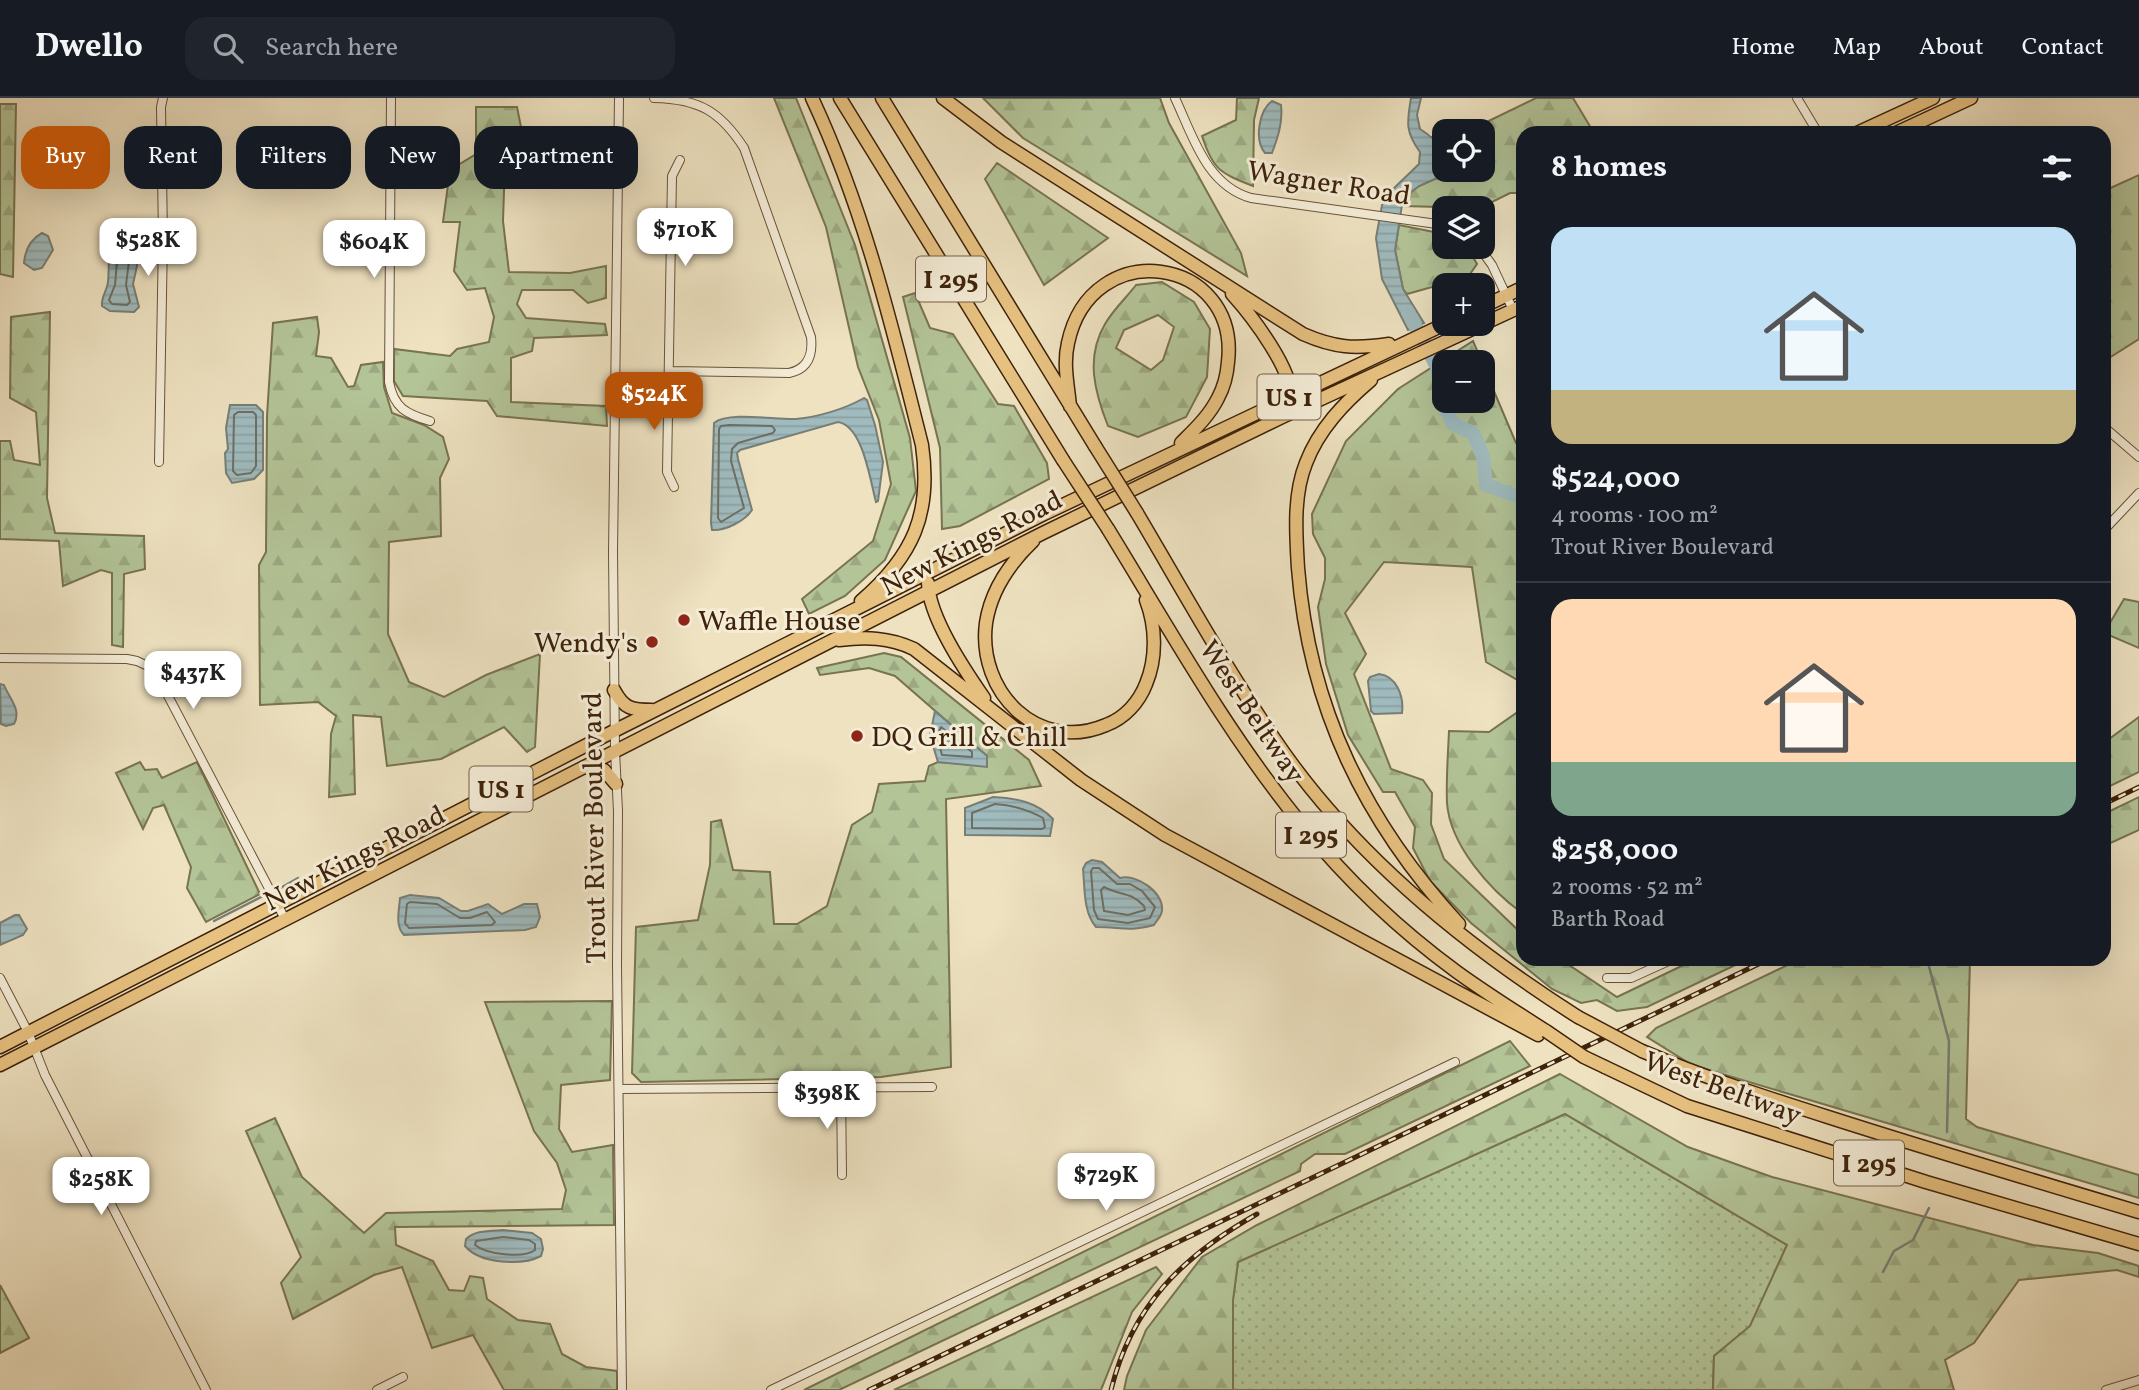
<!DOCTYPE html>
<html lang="en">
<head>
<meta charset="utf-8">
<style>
	:root { --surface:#171b24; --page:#20242c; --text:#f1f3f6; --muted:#9ea1a6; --line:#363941; --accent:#b45309 }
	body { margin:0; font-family:Vollkorn,serif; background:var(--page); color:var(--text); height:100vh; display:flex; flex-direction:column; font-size:26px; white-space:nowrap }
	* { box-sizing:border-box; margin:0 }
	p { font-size:23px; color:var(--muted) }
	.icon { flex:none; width:38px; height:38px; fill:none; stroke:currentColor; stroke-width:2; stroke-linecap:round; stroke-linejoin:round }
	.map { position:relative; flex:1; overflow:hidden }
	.panel { position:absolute; left:1516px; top:28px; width:595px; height:840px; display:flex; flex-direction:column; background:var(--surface); border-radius:21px; box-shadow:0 7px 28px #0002 }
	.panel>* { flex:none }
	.top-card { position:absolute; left:21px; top:28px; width:665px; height:63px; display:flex; gap:14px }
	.fabs { position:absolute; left:1432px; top:21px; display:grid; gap:14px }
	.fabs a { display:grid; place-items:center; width:63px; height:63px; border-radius:14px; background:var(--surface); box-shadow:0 7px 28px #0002; font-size:35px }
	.price { position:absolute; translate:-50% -60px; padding:0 16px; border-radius:14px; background:#fff; color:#222; font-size:23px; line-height:46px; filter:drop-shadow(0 2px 4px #0008) }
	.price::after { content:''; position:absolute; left:50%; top:42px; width:21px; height:16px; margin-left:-10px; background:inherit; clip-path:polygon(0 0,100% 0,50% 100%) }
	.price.on { background:var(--accent); color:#fff }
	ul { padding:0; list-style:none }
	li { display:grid; align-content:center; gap:14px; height:371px; padding:0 35px }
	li+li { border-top:2px solid var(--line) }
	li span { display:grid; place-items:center; height:217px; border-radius:21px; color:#555 }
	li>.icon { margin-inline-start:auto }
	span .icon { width:126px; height:126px; fill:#fffc; stroke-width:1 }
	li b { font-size:30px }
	h2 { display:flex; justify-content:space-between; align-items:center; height:84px; padding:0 35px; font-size:30px }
	.chip { padding:0 24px; border-radius:21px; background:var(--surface); box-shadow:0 7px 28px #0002; font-size:24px; line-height:63px }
	.chip.on { background:var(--accent); color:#fff }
	header { display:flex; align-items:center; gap:42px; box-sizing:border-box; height:98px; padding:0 35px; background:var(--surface); border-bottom:2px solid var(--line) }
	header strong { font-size:33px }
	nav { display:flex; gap:38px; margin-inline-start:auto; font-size:24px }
	.search { width:490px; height:63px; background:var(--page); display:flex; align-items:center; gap:18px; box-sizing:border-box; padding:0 24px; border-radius:21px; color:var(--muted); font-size:26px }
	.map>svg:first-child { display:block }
	.grass { fill:url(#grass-dots); stroke:#787350; stroke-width:2 }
	.forest { fill:url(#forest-firs); stroke:#787350; stroke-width:2; fill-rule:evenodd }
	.water { fill:url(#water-rules); stroke:#787e76; stroke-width:2 }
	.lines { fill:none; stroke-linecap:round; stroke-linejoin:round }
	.shore { stroke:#6e6e64; stroke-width:2 }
	.stream { stroke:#787e76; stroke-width:2.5 }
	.river { stroke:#9fbbbe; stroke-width:14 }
	.minor-casing { stroke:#6a5237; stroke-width:10 }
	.highway-casing { stroke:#3e2209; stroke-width:15 }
	.minor { stroke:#f4ecd7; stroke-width:8 }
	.highway { stroke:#e7c180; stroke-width:12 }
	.rail-casing { stroke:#3e2209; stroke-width:5 }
	.rail { stroke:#f4ecd7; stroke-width:2.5; stroke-dasharray:8; stroke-linecap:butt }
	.highway-bridge-casing { stroke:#3e2209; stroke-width:15; stroke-linecap:butt }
	.highway-bridge { stroke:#e7c180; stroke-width:12 }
	.poi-dot { fill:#8f2418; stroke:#f4ecd7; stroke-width:2.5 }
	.labels { text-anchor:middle; stroke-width:6; stroke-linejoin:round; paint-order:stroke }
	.shield { fill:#f4ecd7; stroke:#755f47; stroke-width:2 }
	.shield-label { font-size:26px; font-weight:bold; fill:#3e2209 }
	.street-label { font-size:28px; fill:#3e2209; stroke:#f4ecd7 }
	.poi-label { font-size:28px; fill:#3e2209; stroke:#f4ecd7; text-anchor:start }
</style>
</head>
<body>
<header>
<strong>Dwello</strong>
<div class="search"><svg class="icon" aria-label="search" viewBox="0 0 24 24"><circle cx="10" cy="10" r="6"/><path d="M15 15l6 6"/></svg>Search here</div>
<nav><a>Home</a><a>Map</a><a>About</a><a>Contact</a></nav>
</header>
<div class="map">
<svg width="2139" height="1292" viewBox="0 0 2139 1292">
	<defs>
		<pattern id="grass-dots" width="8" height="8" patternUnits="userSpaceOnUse" patternTransform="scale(1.75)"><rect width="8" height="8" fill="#b3c497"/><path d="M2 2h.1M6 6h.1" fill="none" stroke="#9ba881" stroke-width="1.8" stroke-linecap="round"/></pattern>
		<pattern id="forest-firs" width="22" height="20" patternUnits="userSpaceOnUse" patternTransform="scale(1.75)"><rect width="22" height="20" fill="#b3c497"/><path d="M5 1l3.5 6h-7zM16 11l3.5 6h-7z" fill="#9ba881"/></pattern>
		<pattern id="water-rules" width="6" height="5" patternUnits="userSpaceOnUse" patternTransform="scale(1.75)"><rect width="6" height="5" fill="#9fbbbe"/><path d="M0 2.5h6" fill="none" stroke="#8aa0a2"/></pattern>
	</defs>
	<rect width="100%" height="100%" fill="#eee2c1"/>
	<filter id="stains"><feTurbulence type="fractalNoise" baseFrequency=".00286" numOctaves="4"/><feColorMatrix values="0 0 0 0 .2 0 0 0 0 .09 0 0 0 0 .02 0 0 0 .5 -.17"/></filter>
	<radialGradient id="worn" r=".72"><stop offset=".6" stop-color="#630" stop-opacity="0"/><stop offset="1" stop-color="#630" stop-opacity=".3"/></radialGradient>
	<path class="grass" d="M1565 1016 1787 1147 1750 1229 1714 1258 1713 1292H1233V1201L1238 1164Z"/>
	<path class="forest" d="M774 0H796L855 147 910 340 916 393 885 462 845 498 809 516 802 501 873 443 891 386 879 322 858 269 826 129Z
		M983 0H1160L1169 25 1241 155 1247 178 1023 40Z
		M1237 0H1259L1254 22 1253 88C1220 75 1213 72 1202 38L1236 22Z
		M1536 0H1573L1594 35H1522V95H1510L1480 110 1402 108 1403 100 1419 88 1437 80 1441 52 1431 39 1444 38V72H1482V33H1468Z
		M0 6H16L13 179 0 176Z
		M476 9H517L521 29 506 33 503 123 509 174 570 175 606 168V200L588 205 573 192H522L517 206 526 220 605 226 607 237 534 240 532 253 511 260V304L606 308 607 328 497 318 487 303 403 298 394 283V251L450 258 457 251 489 244 494 219 485 190 467 192 454 173 460 124H443L450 72 476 56Z
		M997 65 1108 140 1044 187 985 81Z
		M2139 77V241L2109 260 2104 242V93Z
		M1399 127 1444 136V149H1467L1477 166 1468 179 1407 196 1403 191 1395 152Z
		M1162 184 1194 204 1210 231 1207 279 1186 319 1138 339 1108 328C1095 295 1085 260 1105 226 1113 212 1126 200 1136 187ZM1158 217 1174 229 1163 262 1151 272 1116 250 1124 232Z
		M915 195 930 230 953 236 998 306 1014 308 1047 365 1049 381 960 428 942 431 940 350 903 199Z
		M50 214 47 400 55 435 144 438 145 471 124 476 123 549 112 547V475L101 472 63 488 59 443 0 441V343H10L14 362 40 367 36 314 10 300 11 219Z
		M317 219 319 234 316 258 331 260 348 289 354 288 361 267 383 264 384 289 392 315 424 327 443 339 449 361 440 380 441 438 389 444 388 536 409 584 444 599 486 577 540 556 535 649 527 654 504 629 441 661 387 668 381 619 353 617 355 696 329 699 331 636 336 618 318 604 260 607 259 467 266 454 267 318 273 225Z
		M1473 243 1482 264H1444V303H1482V265L1516 345 1522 346V594L1519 583 1486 564 1472 469 1384 464 1345 515 1366 556 1354 576 1391 671 1423 682 1432 695 1431 726 1444 761 1522 836V861H1560L1617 899 1696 861H1748L1647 909 1617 913 1597 902 1581 905 1552 891 1471 825 1430 783 1413 750 1415 729 1395 694H1383L1348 637 1326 566 1318 509 1325 481V460L1313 436 1312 416 1346 343 1398 291Z
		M2124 501 2139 504V550L2104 535Z
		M884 555 901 559 1029 662 1041 688 946 701 951 969 881 979 641 984 632 975 636 829 698 822 710 767 711 724 721 722 733 772 770 774 774 826H797L827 808 852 727 872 714 879 686 925 683 929 668 938 664 987 668V658L895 578 869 570 820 577 817 570Z
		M1522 611V815C1490 792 1450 747 1447 705 1446 681 1448 657 1449 633L1489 634Z
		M2139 619V674L2104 691V643L2105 644Z
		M140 664 145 672 157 671 162 680 197 664 260 796 206 824 187 790 191 769 164 707 153 710 143 731 116 675Z
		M2139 699V732L2104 748V716Z
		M1800 861H1970L1966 1021 1977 1029 2139 1077V1100L1692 967 1647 939 1656 930Z
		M612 903 610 982 561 987 559 1031 572 1054 613 1047 614 1127 395 1129 396 1147 433 1163 449 1192 464 1193 470 1178 483 1180 487 1201 518 1222 550 1226 562 1256 586 1269 617 1273V1292H504L473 1237 432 1250 402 1169 374 1177 293 1221 281 1185 301 1159 246 1033 275 1020 302 1079 364 1135 386 1115 562 1111 566 1092 557 1065 534 1033 485 904Z
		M1510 943 1530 968 1345 1056H1315L1301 1066 1300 1073 839 1292H804Z
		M1560 976 1688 1049 1772 1079 2033 1147 2098 1155 2139 1168V1179L2117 1172 2019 1182 1974 1245 1945 1262 1954 1292H1713L1714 1258 1750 1228 1787 1147 1565 1016 1238 1164 1233 1202V1292H1124L1127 1278 1146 1232 1202 1159 1257 1127Z
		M1156 1169 1162 1176 1132 1214 1101 1292H894Z
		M0 1187 29 1240 0 1255Z"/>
	<path class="water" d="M1411 0H1421L1417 17 1420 31C1441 44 1448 57 1437 80L1419 88 1403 100 1395 152 1403 191 1424 225 1408 232 1382 181 1376 140 1382 107 1390 94 1419 66 1420 54C1405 34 1407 24 1411 0Z
		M1272 3 1281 7C1283 24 1278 39 1272 55H1265C1254 42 1259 12 1272 3Z
		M42 135 48 138 53 152 42 170 34 172 24 165C25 152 31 141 42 135Z
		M123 151 136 158 137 168 133 186 139 209 134 214 110 213 102 208C101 199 107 193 108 184 109 175 108 167 110 158Z
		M864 300 867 302 875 327 883 364 878 403 876 404C870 382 863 328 838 324L740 352 737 355 738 361 752 412C745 423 725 433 712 432L711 425 714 325C729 313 775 322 796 321 818 319 845 311 864 300Z
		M230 307H256L263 314V372L254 381 232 385 226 375 225 355 228 351 226 330Z
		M1379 576C1397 578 1404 599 1402 615L1374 616 1371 613 1368 583 1370 579Z
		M0 586 4 587C9 600 22 612 14 626L6 628 1 626Z
		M935 613 987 658V669L938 664 930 638Z
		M993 699C1016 700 1037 704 1053 721L1050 738 965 737V710Z
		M1092 762 1102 764 1120 780C1135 775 1164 794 1162 812 1162 818 1157 822 1154 827 1128 834 1121 829 1096 829 1083 814 1085 790 1083 771L1086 765Z
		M410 797 439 800 461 813H468L488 806 502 816 524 806H537L540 819 536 829 525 832 404 837C395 828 399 813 400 800Z
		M15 817H19L27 831 23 837 0 847V825Z
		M503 1132 532 1135 541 1141 543 1151 541 1158C522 1168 480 1166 465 1148L466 1141C476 1132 490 1133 503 1132Z"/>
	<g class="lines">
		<path class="shore" d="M123 159 129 163 126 187 130 204 127 207 112 206 109 202 115 187 117 163Z
			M238 314H253L256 317V368L251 375 237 377 233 373 234 317Z
			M729 327 772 328 775 332 773 335 738 345 732 351 731 363 744 410 721 424 718 420 719 331 721 328Z
			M941 629 972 654V659L942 657 937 638Z
			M995 706C1013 707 1027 711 1043 720L1045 729 1042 731 972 730V715Z
			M1093 770H1099L1117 786H1130L1142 793 1155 809 1150 820 1128 825 1098 821 1094 812 1091 773Z
			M1104 789C1121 798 1130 793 1144 808L1145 812 1128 817 1104 813 1101 792Z
			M410 804 437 806 460 820H470L487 814 495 824 492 827 409 830 405 825 407 806Z
			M503 1139 529 1142 535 1146V1152C523 1161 486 1156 475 1147L476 1143Z"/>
		<path class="stream" d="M318 771 327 766
			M277 792 298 780
			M214 823 263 798
			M1927 861 1949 943 1947 1034
			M1883 1174 1894 1153 1913 1142 1929 1110"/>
		<path class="river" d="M1408 214 1437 269 1442 303 1453 326 1473 335 1483 358 1486 387 1522 400"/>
		<g class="minor-casing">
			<path id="minor" d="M391 0 389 284C394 310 406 316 430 323
				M619 0 613 454 615 653 618 713 617 867 622 1292
				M654 0C699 1 720 13 744 50L811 239C813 257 808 271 789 275L670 273
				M1175 0C1193 38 1206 87 1251 100L1444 127
				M1797 0 1818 35
				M1479 149 1492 167 1513 212
				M2104 329 2139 359
				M159 364 163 140 161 9 163 0
				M674 389 667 374 672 78 680 62
				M2104 432 2139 395
				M0 560 127 561 137 563 154 571 285 821
				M0 880 28 934 45 977 206 1292
				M1607 880H1631L1673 861
				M841 989 842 1077
				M619 991 932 989
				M377 1292 403 1279
				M771 1292 1455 964
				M2106 1292 2139 1282"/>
		</g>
		<g class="highway-casing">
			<path id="highway" d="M812 0C864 111 892 228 922 347 932 416 913 458 861 503
				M840 0 1063 362
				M882 0 1095 348
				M943 0 1001 44 1303 236C1335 250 1354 251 1389 246
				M1857 35 1933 0
				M1896 35 1971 0
				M1232 196C1251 217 1296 275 1291 304
				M1482 209 1522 190
				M1371 282C1344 305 1319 331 1306 365 1293 397 1296 436 1298 470 1309 610 1365 724 1459 826
				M1070 308C1068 287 1063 266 1068 245 1091 136 1240 158 1228 264 1227 277 1224 289 1218 300 1209 318 1195 331 1181 345
				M1137 415C1182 491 1225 569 1275 642 1352 756 1463 846 1578 919
				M1108 431C1170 532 1228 637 1303 728 1347 782 1401 833 1457 874 1486 895 1516 914 1546 933
				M1033 443C1009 466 991 492 986 525 977 594 1038 656 1106 627 1125 620 1139 604 1146 586 1157 560 1156 528 1146 502
				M928 485C929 519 964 571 984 600
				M839 542C865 539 889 539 914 551L1081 682 1165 737 1538 937
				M614 592C624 611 632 612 652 612
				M584 669 604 672 616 686
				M0 949 614 633 1044 416 1445 226
				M1642 953C1703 979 1765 999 1828 1019 1931 1052 2035 1083 2139 1114
				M0 967 1043 435 1282 319 1522 208
				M1605 969 1687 1008 1926 1084 2139 1146"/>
		</g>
		<use href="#minor" class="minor"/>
		<use href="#highway" class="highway"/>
		<g class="rail-casing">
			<path id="rail" d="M2104 706 2139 689
				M869 1292 1769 861
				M1111 1292C1132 1207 1183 1158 1257 1116"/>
		</g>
		<use href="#rail" class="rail"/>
		<g class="highway-bridge-casing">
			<path id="highway-bridge" d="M1095 348 1137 415
				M1063 362 1108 431
				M1578 919 1642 953
				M1546 933 1584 959 1605 969"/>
		</g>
		<use href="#highway-bridge" class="highway-bridge"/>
	</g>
	<g class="poi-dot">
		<circle cx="684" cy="522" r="7"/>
		<circle cx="652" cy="544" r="7"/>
		<circle cx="857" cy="638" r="7"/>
	</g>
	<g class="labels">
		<g class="shield">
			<rect x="916" y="158.5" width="70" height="45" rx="5"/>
			<rect x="1257.5" y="276.5" width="63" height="45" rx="5"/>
			<rect x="469.5" y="668.5" width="63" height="45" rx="5"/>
			<rect x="1276" y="714.5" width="70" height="45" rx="5"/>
			<rect x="1834" y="1042.5" width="70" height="45" rx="5"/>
		</g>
		<g class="shield-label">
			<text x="951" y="190">I 295</text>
			<text x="1289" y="308">US 1</text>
			<text x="501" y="700">US 1</text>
			<text x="1311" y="746">I 295</text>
			<text x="1869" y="1074">I 295</text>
		</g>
		<g class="street-label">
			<text transform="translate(1329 84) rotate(9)" y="10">Wagner Road</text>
			<text transform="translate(971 444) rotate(-27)" y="10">New Kings Road</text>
			<text transform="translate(1253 613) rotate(56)" y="10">West Beltway</text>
			<text transform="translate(593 730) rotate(-91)" y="10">Trout River Boulevard</text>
			<text transform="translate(354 759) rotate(-27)" y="10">New Kings Road</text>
			<text transform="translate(1723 989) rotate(20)" y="10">West Beltway</text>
		</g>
		<g class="poi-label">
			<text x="698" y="532">Waffle House</text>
			<text x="638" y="554" text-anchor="end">Wendy's</text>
			<text x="871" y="648">DQ Grill &amp; Chill</text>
		</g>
	</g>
	<rect width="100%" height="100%" filter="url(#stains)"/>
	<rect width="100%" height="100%" fill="url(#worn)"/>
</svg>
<div class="fabs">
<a><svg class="icon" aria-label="locate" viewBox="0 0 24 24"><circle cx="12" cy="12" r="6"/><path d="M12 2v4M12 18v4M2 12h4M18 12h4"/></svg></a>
<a><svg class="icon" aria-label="layers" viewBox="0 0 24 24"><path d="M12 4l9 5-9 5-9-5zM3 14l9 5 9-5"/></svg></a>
<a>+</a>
<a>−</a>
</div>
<b class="price" style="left:685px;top:170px">$710K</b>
<b class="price" style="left:148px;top:180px">$528K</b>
<b class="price" style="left:374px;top:182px">$604K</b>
<b class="price on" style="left:654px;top:334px">$524K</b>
<b class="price" style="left:193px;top:613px">$437K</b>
<b class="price" style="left:827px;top:1033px">$398K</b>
<b class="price" style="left:1106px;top:1115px">$729K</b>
<b class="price" style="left:101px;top:1119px">$258K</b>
<div class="top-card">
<a class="chip on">Buy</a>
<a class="chip">Rent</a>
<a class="chip">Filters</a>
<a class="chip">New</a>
<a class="chip">Apartment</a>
</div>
<section class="panel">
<h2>8 homes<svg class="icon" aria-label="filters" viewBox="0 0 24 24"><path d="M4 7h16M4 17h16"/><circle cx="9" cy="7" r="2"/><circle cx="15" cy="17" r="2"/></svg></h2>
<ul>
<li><span style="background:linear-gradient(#bfe0f5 75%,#c2b280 0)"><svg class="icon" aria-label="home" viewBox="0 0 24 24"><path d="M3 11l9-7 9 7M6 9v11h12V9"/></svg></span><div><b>$524,000</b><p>4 rooms · 100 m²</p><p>Trout River Boulevard</p></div></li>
<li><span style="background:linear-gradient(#ffd9b3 75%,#7fa58c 0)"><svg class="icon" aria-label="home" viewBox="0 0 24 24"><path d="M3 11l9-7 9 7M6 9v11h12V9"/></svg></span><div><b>$258,000</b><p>2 rooms · 52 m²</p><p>Barth Road</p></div></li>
</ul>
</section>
</div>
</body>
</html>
